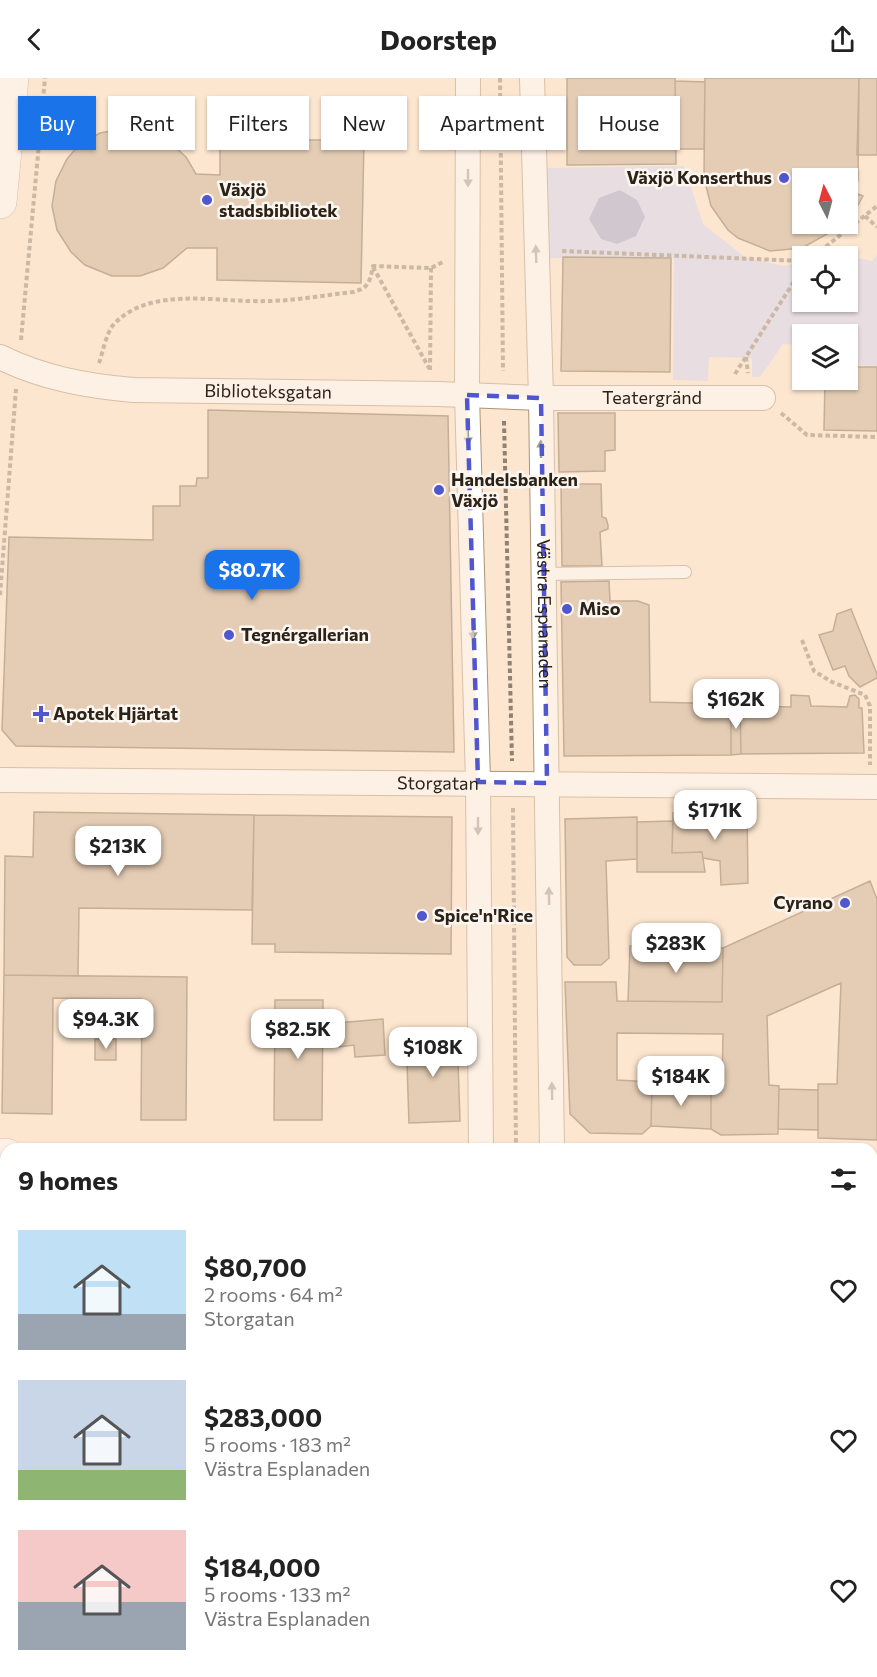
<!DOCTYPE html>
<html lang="en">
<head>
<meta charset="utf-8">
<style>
	:root { --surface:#fff; --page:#f6f6f6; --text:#222; --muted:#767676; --accent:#1a73e8 }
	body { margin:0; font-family:Commissioner,sans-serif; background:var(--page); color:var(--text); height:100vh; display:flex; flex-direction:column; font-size:22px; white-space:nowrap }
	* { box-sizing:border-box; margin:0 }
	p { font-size:20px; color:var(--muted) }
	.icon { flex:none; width:33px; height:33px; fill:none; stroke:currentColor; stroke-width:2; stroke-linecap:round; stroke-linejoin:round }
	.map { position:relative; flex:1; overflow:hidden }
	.sheet { position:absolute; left:0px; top:1065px; width:878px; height:534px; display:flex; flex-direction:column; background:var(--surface); border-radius:18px 18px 0 0; box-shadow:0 2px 4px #0004 }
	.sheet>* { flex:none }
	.hud { position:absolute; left:18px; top:18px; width:842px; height:54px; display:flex; gap:12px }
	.needle { width:39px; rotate:354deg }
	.buttons { position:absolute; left:792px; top:90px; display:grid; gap:12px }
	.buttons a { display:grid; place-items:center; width:66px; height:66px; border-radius:0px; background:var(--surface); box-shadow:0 2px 4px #0004; font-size:30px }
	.price { position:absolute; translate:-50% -51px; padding:0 14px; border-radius:12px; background:#fff; color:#222; font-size:20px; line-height:39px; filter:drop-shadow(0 2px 3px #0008) }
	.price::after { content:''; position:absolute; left:50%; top:36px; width:18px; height:14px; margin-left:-9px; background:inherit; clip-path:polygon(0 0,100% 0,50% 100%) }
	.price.on { background:var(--accent); color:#fff }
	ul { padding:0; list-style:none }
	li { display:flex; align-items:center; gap:18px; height:150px; padding:0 18px }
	li span { display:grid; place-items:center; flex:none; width:168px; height:120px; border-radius:0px; color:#555 }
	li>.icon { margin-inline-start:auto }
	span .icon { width:72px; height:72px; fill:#fffc; stroke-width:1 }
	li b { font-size:26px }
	h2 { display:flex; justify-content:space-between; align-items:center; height:72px; padding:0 18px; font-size:26px }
	.chip { padding:0 21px; border-radius:0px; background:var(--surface); box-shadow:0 2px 4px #0004; font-size:21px; line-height:54px }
	.chip.on { background:var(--accent); color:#fff }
	header { display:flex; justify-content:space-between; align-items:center; height:78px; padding:0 18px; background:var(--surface); font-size:27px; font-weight:700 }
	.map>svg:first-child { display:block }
	.green { fill:#d0d6f5 }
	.water { fill:#9ca4cc }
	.building { fill:#cab095; stroke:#836b52; stroke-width:1.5 }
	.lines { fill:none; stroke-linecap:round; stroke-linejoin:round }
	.lane-casing { stroke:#ad9479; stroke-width:14 }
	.street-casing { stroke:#ad9479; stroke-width:26 }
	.secondary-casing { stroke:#ad9479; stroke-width:34 }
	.path { stroke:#918171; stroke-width:4; stroke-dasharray:4.5 3; stroke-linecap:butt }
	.lane { stroke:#fff; stroke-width:12 }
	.street { stroke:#fff; stroke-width:24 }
	.secondary { stroke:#fff; stroke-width:33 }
	.oneway { fill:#a09c97 }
	.marked { fill:none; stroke:#5057ce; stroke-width:4.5; stroke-dasharray:12 8; stroke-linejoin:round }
	.poi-dot { fill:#5057ce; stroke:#fcf6f1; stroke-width:2 }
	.labels { text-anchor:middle; stroke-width:5; stroke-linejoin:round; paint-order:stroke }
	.poi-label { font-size:18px; font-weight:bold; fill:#2c2318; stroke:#fcf6f1; text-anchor:start }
	.street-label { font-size:18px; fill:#2c2318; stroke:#fcf6f1 }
</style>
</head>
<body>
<header><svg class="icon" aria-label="back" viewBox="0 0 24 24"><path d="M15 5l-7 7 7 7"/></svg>Doorstep<svg class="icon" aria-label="share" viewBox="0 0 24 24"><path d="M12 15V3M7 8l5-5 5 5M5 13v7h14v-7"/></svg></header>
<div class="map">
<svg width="877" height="1599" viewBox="0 0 877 1599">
	<rect width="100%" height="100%" fill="#fce6cf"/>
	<path class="green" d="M684 88 703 146 746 180 784 188 802 184V224H848V178H822L836 175 872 183 877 177V288L848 287V256H802V267L783 266 760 299H752V280L709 279 708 303 673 302 674 180H548L547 90Z
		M6 1114V1593H872V1125H877V1599H5L0 1120Z"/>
	<path class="water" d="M620 112 637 122 645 139 636 158 617 166 601 161 589 141 599 120Z"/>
	<path class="building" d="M567 0H675L676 86 567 87Z
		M705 0H859L858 102 855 115 863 118 847 147 848 100H802V146H839L829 155 802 170 770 173 738 160 728 152 711 128 704 100Z
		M859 0H877V77H857Z
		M675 3 705 4 704 71H676Z
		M127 50 154 55 165 60 186 79 196 96 220 97V60L364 63 361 205 217 202V170H187L163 190 140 198H112L85 187 71 174 57 152 52 128 56 103 67 81 79 67 100 55Z
		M563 179 671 180 670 294 561 293Z
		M848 289H877V353L824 352 825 302H848Z
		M208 332 448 338 454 674 16 668 2 652 9 459 153 462V428H180V408H196L197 400H208Z
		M558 335H615V372L605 373V393L559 394Z
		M561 406H601L602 439 606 440 608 447V451L600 454 602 488H562Z
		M609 503 610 523H638L649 527 650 624 731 626V677L564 678 561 504Z
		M851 531 877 596V600L860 609 849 598 845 588 833 592 819 557 833 553 837 536Z
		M747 617 753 620 754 628 791 629V617L809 618 811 628 847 629 850 618 855 617 859 621V630H862L864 675 741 676 740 627Z
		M731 626 740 627 741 676 731 677Z
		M34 734 254 737 252 832 79 830 78 898 4 897 5 778 33 779Z
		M747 734 748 805 721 807 720 783 703 780 702 774 672 775 673 735Z
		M254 737 452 739 451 876 275 874V866H252Z
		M637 739V781L606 783 609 880 601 887H574L567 879 565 741Z
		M673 743 672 775 702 774 705 794H637V744Z
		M870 803 877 821V1062L818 1060V1006H837L841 905 767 938 769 1007 779 1008 778 1056 721 1057 711 1051V1005L722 1004 723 956 617 955V1002L652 1004 651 1048 642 1056 590 1055 570 1036 565 904H616L617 923 722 924 723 870Z
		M630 868 723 870 722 924 628 923Z
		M4 897 187 899 186 1042H141L142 921 53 920 52 1036 2 1035Z
		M275 922H323L322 1042H274Z
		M383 941 385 977 355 979 354 967 339 969 337 945Z
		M457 954 460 1043 409 1045 406 956Z
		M95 961H116V982H95Z
		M652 1008 711 1009V1051L651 1048Z
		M779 1011 818 1012V1052L778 1051Z"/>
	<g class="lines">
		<g class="lane-casing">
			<path id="lane" d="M543 496 685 494
				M872 1242 877 1256"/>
		</g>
		<g class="street-casing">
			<g id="street">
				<path d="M468 0 467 317 478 704 481 1071"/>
				<path id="s1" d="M532 0 541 320 552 1071"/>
				<path id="s2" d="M0 279C42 300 87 308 133 312L438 316 541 320H763"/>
				<path id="s3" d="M0 702 877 709"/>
			</g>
		</g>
		<g class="secondary-casing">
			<path id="secondary" d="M0 124 12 0
				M0 1078 6 1077
				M872 1095H877"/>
		</g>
		<path class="path" d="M500 0 503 293
			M865 138 877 149
			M562 173 802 183
			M814 178 877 128
			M373 189 429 290
			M21 262 45 0
			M746 279 748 295
			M99 285C103 274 106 255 114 246 151 207 219 225 266 223 295 223 324 217 353 214 369 210 370 203 373 188L431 190 443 184
			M430 292 431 190
			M735 296 802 191
			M781 335 807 357 877 359
			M504 343 512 683
			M0 517 16 311
			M802 562 814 593 832 604 865 617 870 628V687
			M513 730 516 1071
			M872 1382H877
			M0 1404 6 1403
			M0 1461 6 1459
			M872 1532 877 1530
			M182 1593 184 1599
			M425 1593 428 1599
			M636 1593 638 1599
			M105 1599 121 1593
			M714 1599 728 1593"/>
		<use href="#lane" class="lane"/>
		<use href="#street" class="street"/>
		<use href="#secondary" class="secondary"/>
	</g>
	<defs><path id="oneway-solid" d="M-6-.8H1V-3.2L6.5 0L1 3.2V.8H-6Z" transform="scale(1.5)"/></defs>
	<g class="oneway">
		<use href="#oneway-solid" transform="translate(468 100) rotate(90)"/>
		<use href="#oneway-solid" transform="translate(536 176) rotate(-92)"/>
		<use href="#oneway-solid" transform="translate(468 358) rotate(88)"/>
		<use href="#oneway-solid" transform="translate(541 371) rotate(-91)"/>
		<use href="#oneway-solid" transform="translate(473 553) rotate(88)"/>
		<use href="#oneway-solid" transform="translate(478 748) rotate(90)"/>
		<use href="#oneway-solid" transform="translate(549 818) rotate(-91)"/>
		<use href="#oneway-solid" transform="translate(552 1013) rotate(-91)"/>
	</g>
	<path d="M0 0H877V1599H0ZM467 317 541 320 547 705 478 704Z" fill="#fce6cf" fill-opacity=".55" fill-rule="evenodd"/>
	<path class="marked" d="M467 317 541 320 547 705 478 704Z"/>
	<g class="poi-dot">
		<circle cx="784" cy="100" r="6"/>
		<circle cx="207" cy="122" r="6"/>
		<circle cx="439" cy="412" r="6"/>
		<circle cx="567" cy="531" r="6"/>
		<circle cx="229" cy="557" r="6"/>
		<path d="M38 627h6v6h6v6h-6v6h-6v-6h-6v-6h6z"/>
		<circle cx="845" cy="825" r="6"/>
		<circle cx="422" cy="838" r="6"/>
	</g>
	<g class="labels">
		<g class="poi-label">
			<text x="772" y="106" text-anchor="end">Växjö Konserthus</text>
			<text x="219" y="118">Växjö<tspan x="219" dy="21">stadsbibliotek</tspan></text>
			<text x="451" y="408">Handelsbanken<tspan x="451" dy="21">Växjö</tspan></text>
			<text x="579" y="537">Miso</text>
			<text x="241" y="563">Tegnérgallerian</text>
			<text x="53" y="642">Apotek Hjärtat</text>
			<text x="833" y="831" text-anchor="end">Cyrano</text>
			<text x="434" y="844">Spice'n'Rice</text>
		</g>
		<g class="street-label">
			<text dy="6" stroke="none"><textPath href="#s2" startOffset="273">Biblioteksgatan</textPath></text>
			<text dy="6" stroke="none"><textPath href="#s2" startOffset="657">Teatergränd</textPath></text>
			<text dy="6" stroke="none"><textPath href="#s1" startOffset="536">Västra Esplanaden</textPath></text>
			<text dy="6" stroke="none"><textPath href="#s3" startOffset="438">Storgatan</textPath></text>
		</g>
	</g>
</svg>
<div class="buttons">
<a><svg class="needle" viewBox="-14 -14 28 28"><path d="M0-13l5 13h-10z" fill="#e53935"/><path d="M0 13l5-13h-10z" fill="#767676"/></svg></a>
<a><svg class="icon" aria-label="locate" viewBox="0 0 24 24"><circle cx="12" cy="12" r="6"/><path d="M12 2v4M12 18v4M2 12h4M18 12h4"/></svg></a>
<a><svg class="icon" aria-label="layers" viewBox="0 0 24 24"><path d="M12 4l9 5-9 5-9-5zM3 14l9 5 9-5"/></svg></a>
</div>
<b class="price on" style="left:252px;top:523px">$80.7K</b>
<b class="price" style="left:736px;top:652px">$162K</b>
<b class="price" style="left:715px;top:763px">$171K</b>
<b class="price" style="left:118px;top:799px">$213K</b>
<b class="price" style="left:676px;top:896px">$283K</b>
<b class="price" style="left:106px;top:972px">$94.3K</b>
<b class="price" style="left:298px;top:982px">$82.5K</b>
<b class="price" style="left:433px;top:1000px">$108K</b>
<b class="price" style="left:681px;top:1029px">$184K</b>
<div class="hud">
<a class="chip on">Buy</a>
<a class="chip">Rent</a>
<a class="chip">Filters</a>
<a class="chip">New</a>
<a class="chip">Apartment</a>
<a class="chip">House</a>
</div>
<section class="sheet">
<h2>9 homes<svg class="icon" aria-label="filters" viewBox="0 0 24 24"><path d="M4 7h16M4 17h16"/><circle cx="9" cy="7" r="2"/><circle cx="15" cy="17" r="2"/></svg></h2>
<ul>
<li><span style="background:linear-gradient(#bfe0f5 70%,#9aa5b1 0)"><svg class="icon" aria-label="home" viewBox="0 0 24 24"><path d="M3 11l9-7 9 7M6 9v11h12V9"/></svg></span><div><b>$80,700</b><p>2 rooms · 64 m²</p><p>Storgatan</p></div><svg class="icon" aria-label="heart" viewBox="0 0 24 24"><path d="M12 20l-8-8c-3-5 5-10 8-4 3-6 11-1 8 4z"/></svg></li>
<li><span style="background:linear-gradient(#c9d6e8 75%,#8fb573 0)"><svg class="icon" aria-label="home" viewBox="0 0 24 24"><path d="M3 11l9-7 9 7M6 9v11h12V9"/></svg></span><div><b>$283,000</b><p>5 rooms · 183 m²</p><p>Västra Esplanaden</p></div><svg class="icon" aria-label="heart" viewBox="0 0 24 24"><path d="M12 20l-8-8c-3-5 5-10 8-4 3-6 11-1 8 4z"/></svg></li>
<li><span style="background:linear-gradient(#f6c9c9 60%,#9aa5b1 0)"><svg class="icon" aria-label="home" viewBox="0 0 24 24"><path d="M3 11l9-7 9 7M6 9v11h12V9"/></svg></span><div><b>$184,000</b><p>5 rooms · 133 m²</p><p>Västra Esplanaden</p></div><svg class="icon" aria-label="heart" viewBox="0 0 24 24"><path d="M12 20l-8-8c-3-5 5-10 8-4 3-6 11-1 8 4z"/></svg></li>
</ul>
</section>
</div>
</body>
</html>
